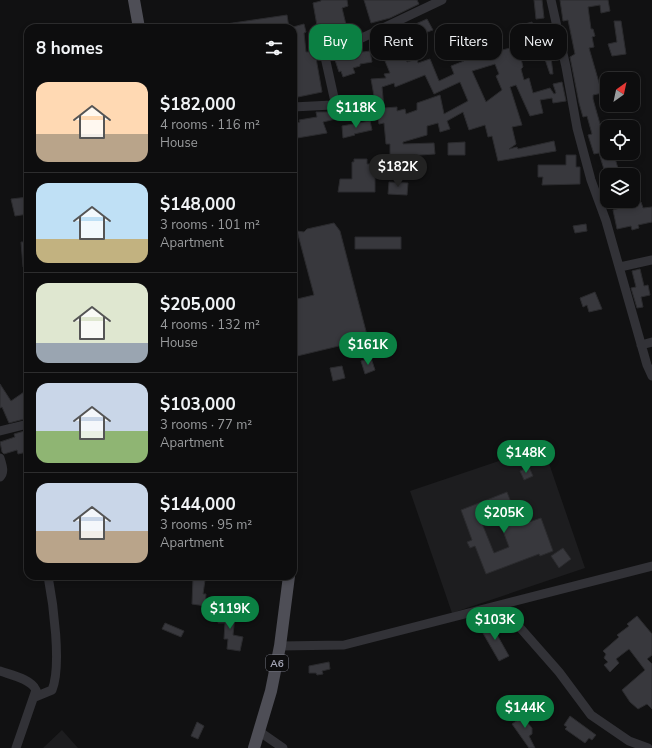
<!DOCTYPE html>
<html lang="en">
<head>
<meta charset="utf-8">
<style>
	:root { --surface:#0d0d0e; --page:#1b1b1c; --text:#f1f3f6; --muted:#9a9c9e; --line:#2d2d2e; --accent:#0b8043 }
	body { margin:0; font-family:"Nunito Sans",sans-serif; background:var(--page); color:var(--text); height:100vh; display:flex; flex-direction:column; font-size:15px; white-space:nowrap }
	* { box-sizing:border-box; margin:0 }
	p { font-size:13px; color:var(--muted) }
	.icon { flex:none; width:22px; height:22px; fill:none; stroke:currentColor; stroke-width:2; stroke-linecap:round; stroke-linejoin:round }
	.map { position:relative; flex:1; overflow:hidden }
	.sheet { position:absolute; left:24px; top:24px; width:273px; height:556px; display:flex; flex-direction:column; background:var(--surface); border-radius:12px; box-shadow:0 2px 6px #0003,0 0 0 1px var(--line) }
	.sheet>* { flex:none }
	.banner { position:absolute; left:309px; top:24px; width:283px; height:36px; display:flex; gap:8px }
	.needle { width:26px; rotate:33deg }
	.fabs { position:absolute; left:600px; top:72px; display:grid; gap:8px }
	.fabs a { display:grid; place-items:center; width:40px; height:40px; border-radius:8px; background:var(--surface); box-shadow:0 2px 6px #0003,0 0 0 1px var(--line); font-size:20px }
	.price { position:absolute; translate:-50% -34px; padding:0 9px; border-radius:14px; background:var(--accent); color:#fff; font-size:13px; line-height:26px; filter:drop-shadow(0 1px 2px #0008) }
	.price::after { content:''; position:absolute; left:50%; top:24px; width:12px; height:9px; margin-left:-6px; background:inherit; clip-path:polygon(0 0,100% 0,50% 100%) }
	.price.on { background:#222; color:#fff }
	ul { padding:0; list-style:none }
	li { display:flex; align-items:center; gap:12px; height:100px; padding:0 12px }
	li+li { border-top:1px solid var(--line) }
	li span { display:grid; place-items:center; flex:none; width:112px; height:80px; border-radius:12px; color:#555 }
	li>.icon { margin-inline-start:auto }
	span .icon { width:48px; height:48px; fill:#fffc; stroke-width:1 }
	li b { font-size:17px }
	h2 { display:flex; justify-content:space-between; align-items:center; height:48px; padding:0 12px; font-size:17px }
	.tag { padding:0 14px; border-radius:12px; background:var(--surface); box-shadow:0 2px 6px #0003,0 0 0 1px var(--line); font-size:14px; line-height:36px }
	.tag.on { background:var(--accent); color:#fff }
	.map>svg:first-child { display:block }
	.built { fill:#1d1d1f }
	.building { fill:#38383d; stroke:#2b2b2e; fill-rule:evenodd }
	.lines { fill:none; stroke-linecap:round; stroke-linejoin:round }
	.minor { stroke:#323237; stroke-width:9 }
	.major { stroke:#4e4e56; stroke-width:12 }
	.labels { text-anchor:middle; stroke-width:3; stroke-linejoin:round; paint-order:stroke }
	.shield { fill:#0c0c0d; stroke:#757681; stroke-width:1 }
	.shield-label { font-size:10px; font-weight:bold; fill:#a2a3b3 }
</style>
</head>
<body>
<div class="map">
<svg width="652" height="748" viewBox="0 0 652 748">
	<rect width="100%" height="100%" fill="#111112"/>
	<path class="built" d="M543 446 585 568 452 613 410 491Z
		M62 730 78 748H43Z"/>
	<path class="building" d="M321 0H347L348 6 342 8 349 37 333 45 321 48 313 3 321 1Z
		M364 0H417L419 4 390 18 371 23Z
		M534 0H542L544 18 536 19Z
		M560 0H608L610 11 601 13 600 5 588 7 591 29H593L595 36 592 37 594 47 589 48 602 93 593 95V99L600 124 606 123 607 128V160L615 158 619 172 606 176 599 153 594 154 588 135 592 134 587 116 583 117 579 103 570 57 575 54 568 20 563 21Z
		M287 15 289 28H226V24Z
		M427 19 433 30 416 36 411 26Z
		M614 21H621L626 54 612 56 608 44 617 42Z
		M532 22 535 35 528 36 525 24Z
		M304 24 306 32 304 33 306 52H312L314 59 316 58 322 92 293 98V85H296L293 71 297 70 293 27Z
		M462 25 464 35 454 37 452 27Z
		M398 31 404 43 401 44 407 62 417 59 418 63 430 59 439 81 454 74 451 66 464 61 460 49 463 47 462 45 474 42 479 56 518 46 523 67 521 69 524 80 529 78 533 93 550 88 554 94 556 93 553 84 562 82 566 101 553 103 552 98 540 100 543 113 530 116 516 85 510 87 522 125 512 127 516 144 509 149 517 147 518 149 554 141 556 151 498 161 492 136 488 137 485 125 469 130 463 112 447 121 450 129 440 132 438 123 427 126V135L403 142V144L434 143 435 154 406 156 405 158H400V165L386 166V159H390V144H386L384 123 379 124 371 79 386 78 384 74 390 73 385 61 387 60 379 39ZM495 64 499 74 496 76 502 90 486 102 472 71ZM425 75 434 94 460 82 468 101 444 114 440 95 417 103V110L406 114 405 109 397 111V107L384 108 382 87 394 83 395 87Z
		M543 34 547 47 550 46 553 56 551 57 553 74H550L537 36Z
		M355 50 356 53 370 51 372 62 360 64V66L353 68 355 73 343 77 341 71 339 72 335 60H338L337 56Z
		M342 110 344 117 323 122 327 133 297 138 295 123 300 122 299 120 317 117 316 112H333Z
		M370 121 372 130 354 134 355 135 343 138 342 126Z
		M465 142V155H448V143Z
		M566 155H576V167H580V184L542 185 543 177H538V165H566Z
		M354 159H367V164H375V192H338L340 179H352V162H354Z
		M389 182 408 183 407 195 388 194Z
		M28 197V214L15 216 11 199Z
		M641 202 643 208 652 207V222L638 225 639 228 632 230 631 226 617 229 613 210Z
		M334 223 340 231 368 339 293 357V300L314 295 297 231 304 232 307 229Z
		M586 224 587 231 575 233 573 226Z
		M355 237H401V249H355Z
		M21 242H28V266L23 267Z
		M640 269 644 286 648 285 650 295 641 297 643 307 637 308 631 288 636 287 632 271Z
		M595 292 602 309 589 312 587 305 583 307 580 298Z
		M371 358 375 370 365 374 361 361Z
		M342 366 345 378 333 381 330 368Z
		M0 384 11 401 24 392 28 398V418L9 423 2 407 0 408Z
		M28 430V445L25 446 27 452 18 454 17 450 4 454 2 452 0 442 15 437 14 434Z
		M529 467 533 476 524 480 520 471Z
		M507 492 520 525 541 518 553 551 540 556 539 554 486 574 475 546 470 548 467 542 472 540 461 510ZM497 515 509 547 494 553 481 521Z
		M563 548 571 559 559 568 551 556Z
		M193 578 205 580 203 594H206L205 606 192 604Z
		M219 610 231 611V615H235L233 635 243 637 240 651 227 649 228 639H224L225 623H218Z
		M637 616 652 634V655L647 659 652 664V709L647 704 638 709 630 702 622 690 645 670 629 649 616 659 619 663 610 672 604 665 608 662 604 658 606 654 603 651 619 637 617 635 629 626 627 624Z
		M494 621 499 632 496 633 509 656 499 661 480 628Z
		M165 623 184 631 181 637 162 629Z
		M329 662 330 669 322 671 323 674 317 675 316 673H309V666Z
		M534 709 536 711 526 721 532 728V734L529 736 535 748H529L512 724Z
		M570 716 596 735 592 740 589 738 585 743 565 729 567 727 564 725Z
		M197 722 204 726 198 739 191 736Z"/>
	<g class="lines">
		<path class="minor" d="M551 0 566 67 577 128 591 180 606 221 647 365 652 376
			M293 107 332 105 335 102 325 57 326 55 442 0
			M620 267 652 260
			M641 345 652 342
			M0 431 28 424
			M0 458C2 465 5 472 0 477
			M501 606 559 672 591 715 629 741 648 748
			M280 646 344 645 652 566
			M0 671C11 675 31 679 36 690L16 748
			M35 697 52 690C62 666 53 602 48 576
			M260 732 283 748"/>
		<path class="major" d="M134 0 139 28
			M254 748 271 691 280 646 289 576"/>
	</g>
	<g class="labels">
		<rect class="shield" x="266" y="655" width="22" height="16" rx="3"/>
		<g class="shield-label">
			<text x="277" y="667">A6</text>
		</g>
	</g>
</svg>
<div class="fabs">
<a><svg class="needle" viewBox="-14 -14 28 28"><path d="M0-13l5 13h-10z" fill="#e53935"/><path d="M0 13l5-13h-10z" fill="#9a9c9e"/></svg></a>
<a><svg class="icon" aria-label="locate" viewBox="0 0 24 24"><circle cx="12" cy="12" r="6"/><path d="M12 2v4M12 18v4M2 12h4M18 12h4"/></svg></a>
<a><svg class="icon" aria-label="layers" viewBox="0 0 24 24"><path d="M12 4l9 5-9 5-9-5zM3 14l9 5 9-5"/></svg></a>
</div>
<b class="price" style="left:356px;top:129px">$118K</b>
<b class="price on" style="left:398px;top:188px">$182K</b>
<b class="price" style="left:368px;top:366px">$161K</b>
<b class="price" style="left:526px;top:474px">$148K</b>
<b class="price" style="left:504px;top:534px">$205K</b>
<b class="price" style="left:230px;top:630px">$119K</b>
<b class="price" style="left:495px;top:641px">$103K</b>
<b class="price" style="left:525px;top:729px">$144K</b>
<div class="banner">
<a class="tag on">Buy</a>
<a class="tag">Rent</a>
<a class="tag">Filters</a>
<a class="tag">New</a>
</div>
<section class="sheet">
<h2>8 homes<svg class="icon" aria-label="filters" viewBox="0 0 24 24"><path d="M4 7h16M4 17h16"/><circle cx="9" cy="7" r="2"/><circle cx="15" cy="17" r="2"/></svg></h2>
<ul>
<li><span style="background:linear-gradient(#ffd9b3 65%,#b9a48a 0)"><svg class="icon" aria-label="home" viewBox="0 0 24 24"><path d="M3 11l9-7 9 7M6 9v11h12V9"/></svg></span><div><b>$182,000</b><p>4 rooms · 116 m²</p><p>House</p></div></li>
<li><span style="background:linear-gradient(#bfe0f5 70%,#c2b280 0)"><svg class="icon" aria-label="home" viewBox="0 0 24 24"><path d="M3 11l9-7 9 7M6 9v11h12V9"/></svg></span><div><b>$148,000</b><p>3 rooms · 101 m²</p><p>Apartment</p></div></li>
<li><span style="background:linear-gradient(#dfe7d0 75%,#9aa5b1 0)"><svg class="icon" aria-label="home" viewBox="0 0 24 24"><path d="M3 11l9-7 9 7M6 9v11h12V9"/></svg></span><div><b>$205,000</b><p>4 rooms · 132 m²</p><p>House</p></div></li>
<li><span style="background:linear-gradient(#c9d6e8 60%,#8fb573 0)"><svg class="icon" aria-label="home" viewBox="0 0 24 24"><path d="M3 11l9-7 9 7M6 9v11h12V9"/></svg></span><div><b>$103,000</b><p>3 rooms · 77 m²</p><p>Apartment</p></div></li>
<li><span style="background:linear-gradient(#c9d6e8 60%,#b9a48a 0)"><svg class="icon" aria-label="home" viewBox="0 0 24 24"><path d="M3 11l9-7 9 7M6 9v11h12V9"/></svg></span><div><b>$144,000</b><p>3 rooms · 95 m²</p><p>Apartment</p></div></li>
</ul>
</section>
</div>
</body>
</html>
